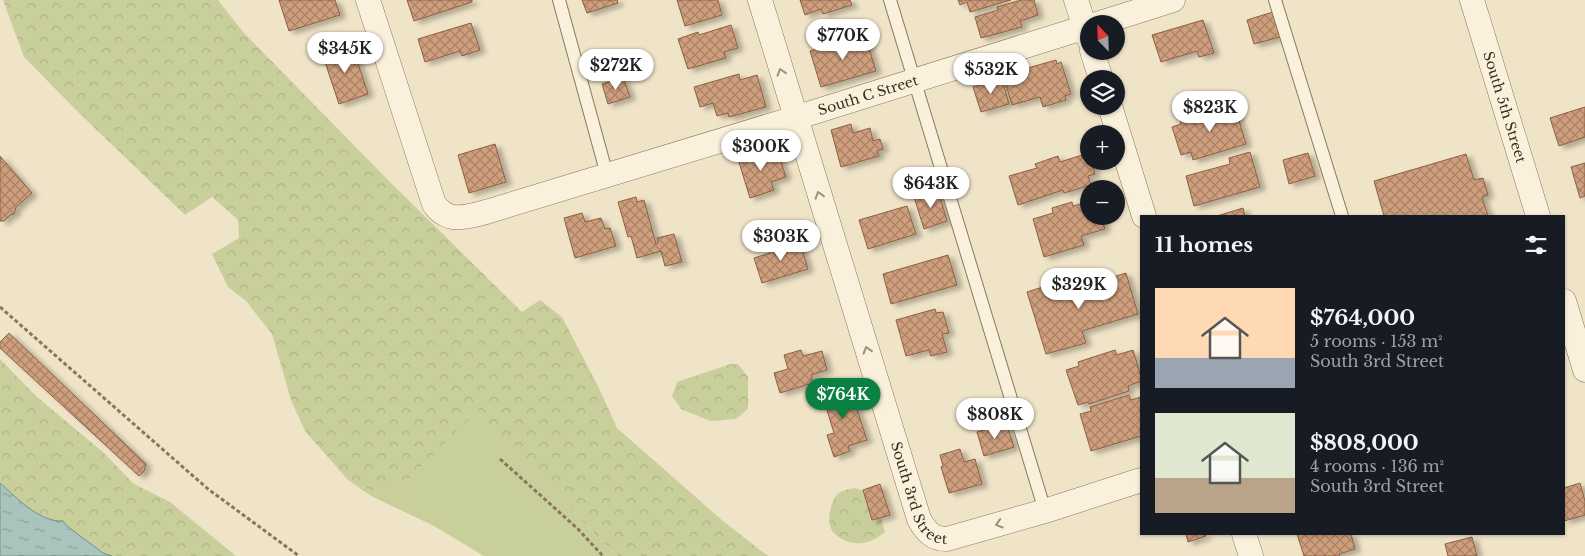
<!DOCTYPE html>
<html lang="en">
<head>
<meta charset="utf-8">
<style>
	:root { --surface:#171b24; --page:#242831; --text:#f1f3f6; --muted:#9ea1a6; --accent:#0b8043 }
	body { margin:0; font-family:"Libre Baskerville",serif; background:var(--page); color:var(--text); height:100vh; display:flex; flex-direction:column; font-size:19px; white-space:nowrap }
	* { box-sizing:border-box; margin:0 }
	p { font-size:16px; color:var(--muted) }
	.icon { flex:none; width:28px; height:28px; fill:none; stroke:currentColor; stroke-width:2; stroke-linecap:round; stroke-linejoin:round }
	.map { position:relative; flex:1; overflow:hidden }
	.drawer { position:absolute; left:1140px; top:215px; width:425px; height:320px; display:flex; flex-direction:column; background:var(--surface); border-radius:0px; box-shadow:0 1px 4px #0004 }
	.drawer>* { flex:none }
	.needle { width:32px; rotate:337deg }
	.fabs { position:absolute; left:1080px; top:15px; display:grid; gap:10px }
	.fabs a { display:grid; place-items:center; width:45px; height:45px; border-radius:50%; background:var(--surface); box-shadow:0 1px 4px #0004; font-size:25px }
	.price { position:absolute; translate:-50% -42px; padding:0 11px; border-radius:18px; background:#fff; color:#222; font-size:16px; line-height:32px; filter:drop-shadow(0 1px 2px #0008) }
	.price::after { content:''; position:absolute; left:50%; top:30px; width:15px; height:11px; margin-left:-8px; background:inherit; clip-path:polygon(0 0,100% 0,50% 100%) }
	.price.active { background:var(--accent); color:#fff }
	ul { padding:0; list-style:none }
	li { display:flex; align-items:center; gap:15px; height:125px; padding:0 15px }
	li span { display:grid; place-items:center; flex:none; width:140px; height:100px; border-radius:0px; color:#555 }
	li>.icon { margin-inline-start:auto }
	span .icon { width:60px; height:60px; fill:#fffc; stroke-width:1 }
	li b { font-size:21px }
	h2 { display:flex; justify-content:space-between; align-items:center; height:60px; padding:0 15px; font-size:21px }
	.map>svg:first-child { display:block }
	.grass { fill:#c9cf9b }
	.forest { fill:url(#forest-crowns) }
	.water { fill:url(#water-ripples); stroke:#6f938a }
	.building { fill:url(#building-cross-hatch); stroke:#8d5f41; filter:url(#shadow) }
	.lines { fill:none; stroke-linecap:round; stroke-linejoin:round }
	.lane-casing { stroke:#8d765c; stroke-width:14 }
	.street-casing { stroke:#8d765c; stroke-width:25 }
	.path { stroke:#8d765c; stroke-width:3; stroke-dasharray:4 2.5; stroke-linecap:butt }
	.lane { stroke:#faf1dc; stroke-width:12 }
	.street { stroke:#faf1dc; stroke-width:24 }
	.oneway { stroke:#9c907e }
	.labels { text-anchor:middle; stroke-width:4.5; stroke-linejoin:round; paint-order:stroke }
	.street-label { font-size:14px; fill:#3d2e20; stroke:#f7eed8 }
</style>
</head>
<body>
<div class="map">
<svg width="1585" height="556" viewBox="0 0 1585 556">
	<defs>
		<pattern id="forest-crowns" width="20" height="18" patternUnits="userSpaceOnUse" patternTransform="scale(1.25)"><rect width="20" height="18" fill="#c9cf9b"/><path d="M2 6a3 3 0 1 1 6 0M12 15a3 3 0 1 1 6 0" fill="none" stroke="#aeb285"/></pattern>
		<pattern id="water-ripples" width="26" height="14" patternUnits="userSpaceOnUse" patternTransform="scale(1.25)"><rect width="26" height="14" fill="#a9c4bc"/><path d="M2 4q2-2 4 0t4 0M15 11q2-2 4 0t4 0" fill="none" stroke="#8ba098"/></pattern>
		<pattern id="building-cross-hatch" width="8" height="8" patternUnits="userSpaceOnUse" patternTransform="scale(1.25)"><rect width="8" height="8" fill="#cf9f7d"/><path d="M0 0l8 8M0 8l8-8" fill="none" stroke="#a98266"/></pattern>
		<filter id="shadow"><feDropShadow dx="5.5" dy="3" stdDeviation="2.5" flood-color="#0004"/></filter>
	</defs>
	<rect width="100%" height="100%" fill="#f0e4c8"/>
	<path class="grass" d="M478 409 503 445 618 556H484L434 526 371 496 348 480 375 493 405 483Z"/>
	<path class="forest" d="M3 0H218L244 33 389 181 522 312 540 300 562 317 598 386 617 428 723 521 768 556H618L503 445 478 410 405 483 375 493 348 480 305 431 291 400 272 334 246 301 228 287 212 254 239 238 238 220 212 197 185 215 77 111 24 57Z
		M0 359 37 397 103 452 134 484 170 502 236 556H112L103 553 66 526 63 521C39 522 17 498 0 483Z
		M731 364H738L748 377V409L736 419 710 421 681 409 672 396 677 382Z
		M854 488 863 490 872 520 881 518 885 532C870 546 848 548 833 532 826 525 830 503 836 496 841 490 847 490 854 488Z"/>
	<path class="water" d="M0 483C17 498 39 522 63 521L67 526 103 553 112 556H0Z"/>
	<path class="building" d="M279 0H335L340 15 289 31Z
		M407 0H472V2L414 21Z
		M582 0H617L618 3 587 13Z
		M677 0H718L722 15 685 26Z
		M800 0H850L852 5 823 14 821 9 805 15Z
		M958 0H1011L970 12 967 2 960 5Z
		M1021 0H1034L1038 15 1020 21 1022 27 981 38 975 17 998 10 997 7Z
		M1273 12 1280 37 1254 44 1247 20Z
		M1203 20 1214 53 1199 57 1197 51 1161 62 1152 35Z
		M471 23 480 50 462 56 460 51 425 62 418 39Z
		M731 25 738 48 724 52 726 58 688 69 678 39 698 32 699 35Z
		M865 35 876 71 821 87 810 51Z
		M348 44 353 61 357 60 368 94 339 104 322 53Z
		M1056 60 1057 64 1061 62 1071 94 1065 96 1066 100 1043 107 1040 97 1012 105 1003 75Z
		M739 74 740 80 757 75 766 107 729 117 728 113 717 116 713 103 700 107 694 87Z
		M623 77 630 97 608 104 602 84Z
		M1002 79 1009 104 981 112 973 87Z
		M1234 104 1246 144 1193 160 1191 152 1181 155 1172 127 1181 124 1180 120Z
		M1585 107V137L1559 146 1550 118Z
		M851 124 853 133 870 128 873 141 880 139 883 149 877 151 879 156 841 167 831 130Z
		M495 144 506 182 469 193 458 155Z
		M777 150 786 177 771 182 774 190 750 198 738 159 762 151 763 154Z
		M1250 152 1260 187 1194 206 1186 176 1230 164 1229 158Z
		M1308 153 1315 176 1289 184 1283 160Z
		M1466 154 1474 180 1483 178 1488 195 1482 197 1488 216H1384L1374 181Z
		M1082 155V158L1089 156V161H1091L1095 174 1088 176 1091 185 1064 193 1063 190 1018 205 1009 176 1037 168 1035 164 1058 156 1060 162Z
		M0 156 32 193 16 207 14 214 10 215 4 221H0Z
		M1585 163V196L1580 198 1571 167Z
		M938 190 947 221 924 229 914 197Z
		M636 197 637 202 644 200 656 244 658 243 657 238 674 234 682 262 665 266 661 251 637 258 631 236 628 237 618 202Z
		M1072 202 1073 206 1089 202V216H1101L1105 229 1081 236 1084 245 1044 257 1033 219 1053 213 1052 208Z
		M907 206 916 234 868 249 859 220Z
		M1243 208 1245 216H1217Z
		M582 213 585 222 601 218 605 229 610 228 616 246 575 258 564 218Z
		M799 240 808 269 762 283 754 258 770 253 767 250Z
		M948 255 957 285 891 304 883 274Z
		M1126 273 1138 314 1082 331 1086 343 1046 354 1027 292 1068 279 1071 290Z
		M935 309 936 313 943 312 949 333 942 334 947 352 931 356 929 350 906 356 896 320Z
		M9 333 146 464 144 471 139 476 0 348V342Z
		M801 350 803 356 822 351 827 370 811 375 813 383 780 393 774 373 788 369 784 355Z
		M1115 350 1117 355 1133 350 1141 377V381L1128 386 1129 391 1089 404 1088 402 1078 405 1066 370 1079 366 1078 362Z
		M849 385 867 440 848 446 850 451 834 457 827 435 834 433 822 394Z
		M1129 395 1131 400 1141 397V436L1091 451 1080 414 1091 411 1090 407Z
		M1006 423 1014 447 984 456 977 432Z
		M960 449 964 462 975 459 982 484 949 493 941 467 943 466 940 455Z
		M1580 483 1585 501V515L1564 521V488Z
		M880 484 890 515 872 520 863 490Z
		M1186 534H1205L1206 536 1188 542Z
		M1297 534H1351L1355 549 1339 554 1340 556H1304Z
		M1472 537 1477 556H1448L1445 544Z"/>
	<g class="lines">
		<g class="lane-casing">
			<path id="lane" d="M559 0 607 175
				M890 0 1045 511
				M1275 0 1342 216"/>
		</g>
		<g class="street-casing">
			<g id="street">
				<path id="s1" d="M368 0 434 204C448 224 466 217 486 212L795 118 1089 26"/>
				<path id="s2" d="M760 0 919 519C926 532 933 539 947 539L1045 511 1141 480"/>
				<path d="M1076 0 1089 40"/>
				<path id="s3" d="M1472 0 1538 216"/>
				<path d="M1097 24 1173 0"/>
				<path d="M1092 51 1101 79"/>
				<path d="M1110 106 1144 216"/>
				<path d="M1564 301 1585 370"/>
				<path d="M1244 534 1251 556"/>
			</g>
		</g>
		<path class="path" d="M0 307 208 489 299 556
			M500 459 578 529 603 556"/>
		<use href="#lane" class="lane"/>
		<use href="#street" class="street"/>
	</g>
	<defs><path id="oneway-chevron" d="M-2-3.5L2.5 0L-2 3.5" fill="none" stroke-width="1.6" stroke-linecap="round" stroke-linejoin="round" transform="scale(1.25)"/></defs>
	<g class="oneway">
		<use href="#oneway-chevron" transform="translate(781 72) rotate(-107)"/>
		<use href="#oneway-chevron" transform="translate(819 195) rotate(-107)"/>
		<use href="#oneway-chevron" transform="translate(867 350) rotate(-107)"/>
		<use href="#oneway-chevron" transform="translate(999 524) rotate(164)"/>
	</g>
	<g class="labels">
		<g class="street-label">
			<text dy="5" stroke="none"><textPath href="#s1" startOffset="671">South C Street</textPath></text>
			<text dy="5" stroke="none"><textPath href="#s3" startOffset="112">South 5th Street</textPath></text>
			<text dy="5" stroke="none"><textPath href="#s2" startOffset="521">South 3rd Street</textPath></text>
		</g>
	</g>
</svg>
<div class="fabs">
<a><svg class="needle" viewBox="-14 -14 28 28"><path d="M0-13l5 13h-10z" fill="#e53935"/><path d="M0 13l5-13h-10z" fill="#9ea1a6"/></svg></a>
<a><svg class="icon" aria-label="layers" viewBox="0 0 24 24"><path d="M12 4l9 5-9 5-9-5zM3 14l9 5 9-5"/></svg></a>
<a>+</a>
<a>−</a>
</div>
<b class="price" style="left:843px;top:61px">$770K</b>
<b class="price" style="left:345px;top:74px">$345K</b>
<b class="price" style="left:616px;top:91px">$272K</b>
<b class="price" style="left:991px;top:95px">$532K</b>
<b class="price" style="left:1210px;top:133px">$823K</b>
<b class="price" style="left:761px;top:172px">$300K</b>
<b class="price" style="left:931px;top:209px">$643K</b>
<b class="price" style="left:781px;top:262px">$303K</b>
<b class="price" style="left:1079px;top:310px">$329K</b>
<b class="price active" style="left:843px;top:420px">$764K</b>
<b class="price" style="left:995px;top:440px">$808K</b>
<section class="drawer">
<h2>11 homes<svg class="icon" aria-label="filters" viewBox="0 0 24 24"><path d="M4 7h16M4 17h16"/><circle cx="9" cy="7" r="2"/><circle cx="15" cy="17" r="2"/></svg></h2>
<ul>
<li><span style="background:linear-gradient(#ffd9b3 70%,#9aa5b1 0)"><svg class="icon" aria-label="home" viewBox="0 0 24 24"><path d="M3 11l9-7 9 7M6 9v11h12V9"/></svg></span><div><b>$764,000</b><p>5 rooms · 153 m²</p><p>South 3rd Street</p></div></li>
<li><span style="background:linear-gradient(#dfe7d0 65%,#b9a48a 0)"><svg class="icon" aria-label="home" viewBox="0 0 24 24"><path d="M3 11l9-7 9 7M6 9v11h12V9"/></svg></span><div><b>$808,000</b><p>4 rooms · 136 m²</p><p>South 3rd Street</p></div></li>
</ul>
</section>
</div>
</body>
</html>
